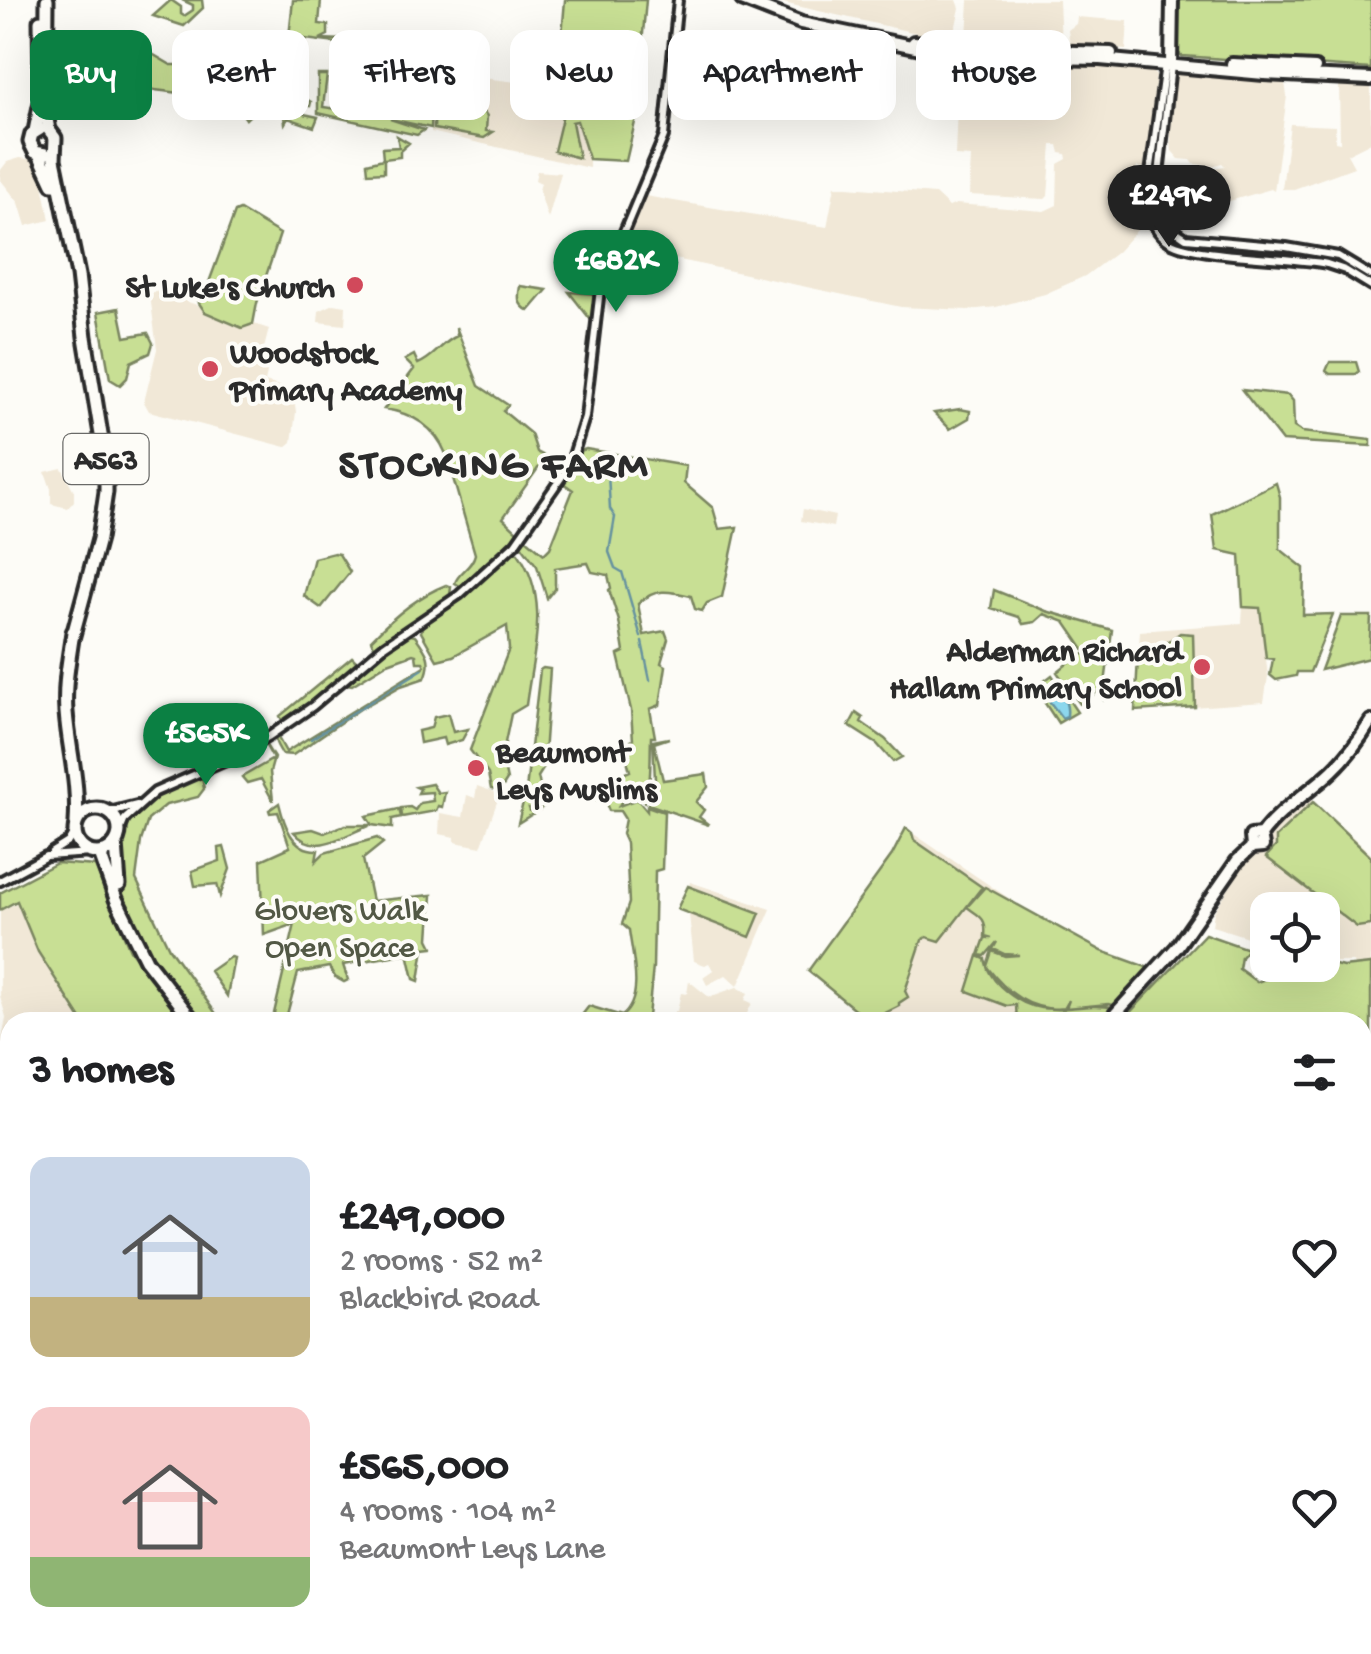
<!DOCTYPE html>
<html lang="en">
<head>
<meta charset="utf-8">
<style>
	:root { --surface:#fff; --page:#f6f6f6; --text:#202124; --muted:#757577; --accent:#0b8043 }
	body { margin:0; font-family:"Gochi Hand",sans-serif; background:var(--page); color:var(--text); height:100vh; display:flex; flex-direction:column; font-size:38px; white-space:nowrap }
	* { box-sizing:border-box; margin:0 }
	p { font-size:32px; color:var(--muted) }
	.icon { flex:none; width:55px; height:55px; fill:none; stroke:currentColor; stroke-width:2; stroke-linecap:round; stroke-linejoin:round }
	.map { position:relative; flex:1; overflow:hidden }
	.sheet { position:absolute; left:0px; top:1012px; width:1372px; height:642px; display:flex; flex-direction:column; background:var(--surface); border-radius:30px 30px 0 0; box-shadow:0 10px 40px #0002 }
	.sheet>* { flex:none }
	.banner { position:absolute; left:30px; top:30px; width:1312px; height:90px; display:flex; gap:20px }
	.tools { position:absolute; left:1250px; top:892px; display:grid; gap:20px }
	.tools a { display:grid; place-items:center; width:90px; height:90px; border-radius:20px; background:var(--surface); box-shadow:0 10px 40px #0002; font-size:50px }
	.price { position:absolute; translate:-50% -85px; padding:0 22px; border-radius:35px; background:var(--accent); color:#fff; font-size:32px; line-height:65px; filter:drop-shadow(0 2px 5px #0008) }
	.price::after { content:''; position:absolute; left:50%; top:60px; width:30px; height:22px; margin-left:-15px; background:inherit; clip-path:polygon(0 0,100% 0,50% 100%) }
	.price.on { background:#222; color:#fff }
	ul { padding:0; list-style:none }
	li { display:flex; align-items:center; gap:30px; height:250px; padding:0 30px }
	li span { display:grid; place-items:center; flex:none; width:280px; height:200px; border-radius:20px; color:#555 }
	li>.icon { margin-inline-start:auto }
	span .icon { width:120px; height:120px; fill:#fffc; stroke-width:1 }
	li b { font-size:42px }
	h2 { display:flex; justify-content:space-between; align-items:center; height:120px; padding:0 30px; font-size:42px }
	.chip { padding:0 35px; border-radius:20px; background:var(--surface); box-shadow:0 10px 40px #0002; font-size:35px; line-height:90px }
	.chip.on { background:var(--accent); color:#fff }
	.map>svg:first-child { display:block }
	.built { fill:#f1e8d7 }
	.green { fill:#c8df94; stroke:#7a8560; stroke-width:2.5 }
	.water { fill:#8dd7ed; stroke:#66929f; stroke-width:2.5 }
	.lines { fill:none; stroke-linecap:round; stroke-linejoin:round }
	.stream { stroke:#66929f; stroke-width:2.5 }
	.minor-casing { stroke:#2b2b2b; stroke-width:14 }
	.major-casing { stroke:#2b2b2b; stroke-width:18 }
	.highway-casing { stroke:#2b2b2b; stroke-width:19 }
	.minor { stroke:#fdfcf7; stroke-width:6 }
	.major { stroke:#fdfcf7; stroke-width:10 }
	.highway { stroke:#fdfcf7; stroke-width:11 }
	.poi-dot { fill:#d1495b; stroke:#fdfcf7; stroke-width:4 }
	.labels { text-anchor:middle; stroke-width:8; stroke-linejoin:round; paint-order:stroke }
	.shield { fill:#fdfcf7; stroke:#6a6a68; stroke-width:2.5 }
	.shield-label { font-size:30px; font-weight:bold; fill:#2b2b2b }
	.poi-label { font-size:32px; font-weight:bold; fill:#2b2b2b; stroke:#fdfcf7; text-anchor:end }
	.park-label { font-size:32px; fill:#525845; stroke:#fdfcf7 }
	.district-label { font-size:42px; font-weight:bold; letter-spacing:2.5px; fill:#2b2b2b; stroke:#fdfcf7 }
</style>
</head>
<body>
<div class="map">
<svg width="1371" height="1654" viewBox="0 0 1371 1654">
	<rect width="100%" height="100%" fill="#fdfcf7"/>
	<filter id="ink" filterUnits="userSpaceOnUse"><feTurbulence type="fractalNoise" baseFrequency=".01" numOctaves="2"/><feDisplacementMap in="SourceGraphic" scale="20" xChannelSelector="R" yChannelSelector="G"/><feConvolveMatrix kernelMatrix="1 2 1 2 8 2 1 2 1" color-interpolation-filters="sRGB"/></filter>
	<g filter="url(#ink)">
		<path class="built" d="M770 0H957L960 8 954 34 943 39Z
			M969 0H1059L1061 44 973 45 967 38Z
			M1077 17 1128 21 1126 50 1070 46 1068 30 1076 24Z
			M435 53 481 55 483 78 517 82 520 94 538 104 556 107 577 121 589 159V168L431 132Z
			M964 60 999 64 998 108H1006L1011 78 1020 63H1056L1055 99 1063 104 1071 98 1065 84 1071 64 1149 68 1156 76 1146 169 1137 167 1134 220 1139 221 1138 229 1117 252 1085 276 1045 294 996 307 968 310 901 307 628 249 626 243 645 196 827 227 835 186 935 194 949 207 956 204 1044 211 1057 205 1058 164 1067 159 1066 154 1060 153 1058 145H1052L1048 196 1045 199 969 195 971 157 955 156 957 104Z
			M1188 72 1285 82 1287 96 1274 191 1271 189 1226 202 1225 194 1164 204 1162 194 1165 167 1190 172 1225 166 1222 163 1212 166 1194 164 1191 160 1179 159 1172 151 1169 118 1174 80 1178 74Z
			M1339 82 1371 83V142L1347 154 1354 167 1294 189H1282L1290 124 1335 126V142L1340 143Z
			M20 158 36 160 47 180 43 184 50 220 26 226 19 203 0 179V171L7 162Z
			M537 171 561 173 548 219 539 190 541 183 535 180Z
			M621 258 643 263 639 283 634 285 614 280Z
			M155 291 269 329 263 352 267 373 265 382 293 390 296 412 292 442 286 447 149 411 144 402 157 349 150 295Z
			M334 304 346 306 345 325 318 322 319 311Z
			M62 468 74 491V501L68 508 51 504V489L45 472Z
			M803 509 835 516 833 527 801 521Z
			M1243 607H1260L1268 676 1264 702 1135 711 1140 631 1242 623Z
			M477 786 494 792 497 802 481 847 455 842V837L439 834 440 813 463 817 467 795 475 798Z
			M1311 799 1371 854V963L1354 967 1353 962H1323L1322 910H1268L1267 943 1212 926 1214 912 1245 863 1252 855 1266 849 1274 830Z
			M911 832 1032 914 1102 951 1152 969 1101 1022H875L844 999 872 888Z
			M690 882 771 909 738 986 726 975 707 985 703 977 713 970 709 963 705 965 694 961 687 896Z
			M17 903 38 952 83 1022H10V1140L0 1137V1051L6 1017 0 996V911Z
			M689 981 709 997 737 987 748 993 745 1000 752 1003 743 1022H682L675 1020 674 1011H677L681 993 687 994Z
			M1363 1152 1371 1153V1260L1363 1258Z
			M1362 1269 1371 1270V1381L1363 1379Z
			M198 1645H599L600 1650 596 1654H200Z
			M1222 1645 1264 1647 1275 1654H1168Z"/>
		<path class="green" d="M171 0 181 7V14L184 16 193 10V5L182 0H202L203 8 184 26 153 16Z
			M293 0H321L319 24 328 25V35L320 39 368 41V47L289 37Z
			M565 0H646L635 122 626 161 589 159 577 121 572 122 579 158 554 151 562 118 556 107Z
			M1179 0H1371V69L1182 56 1176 51Z
			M127 47 147 51 171 65H181L210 78 302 97 311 102 310 106 294 104 285 110 318 117 314 127 288 118 285 123 283 109 255 110 246 119 237 106 221 98 130 87 112 78 91 80 79 77 106 51Z
			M380 52 435 53 431 128 390 119 424 130 417 135 318 113V75H327L323 107 379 115Z
			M436 71 466 75 484 86 477 92 476 100 487 116 486 131 493 132 484 138 434 129Z
			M397 136 409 143 400 151V157L384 159V172L368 173 367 163 383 159 382 148 399 147Z
			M240 210 280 234 257 303 253 324 242 328 205 312 194 296 208 285 235 212Z
			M520 286 547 290 529 311C517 305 518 297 520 286Z
			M569 292 595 294 594 324Z
			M119 308 125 337 148 333 153 343 150 353 131 362 127 378 120 385 110 379 98 312Z
			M456 327 479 386 508 405 503 411 531 434 537 452 546 457 503 518 518 532 477 574 460 586 455 583C458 572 472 568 475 554L446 454C435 427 413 413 384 409L414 369 405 360 414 355 418 364C435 357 441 343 457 336Z
			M1330 362H1356L1359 372 1356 374H1330L1326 371Z
			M1242 390 1288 395 1293 401 1294 427 1302 432 1371 440V446L1282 441Z
			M960 409 970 411 969 418 950 429 934 413Z
			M586 449 686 466 684 483 713 508 719 529 737 527 722 597 707 603 702 611 695 609 691 596C670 591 655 587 638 604L644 635 665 631 668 639 661 663 666 666 660 705 650 709 655 737H651C650 761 652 779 645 802L618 776 630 771 623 745 633 740 631 710 618 655 624 652 619 621 609 590 611 588 608 575 592 572 588 563 555 568V588L547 598 537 566 521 545 526 539 544 554 550 548 573 490 563 483 580 451Z
			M1276 483 1280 497V549L1304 568 1303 615 1333 614 1310 672H1297L1296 676 1276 680 1270 675 1273 659 1266 658 1260 608 1243 607 1240 555 1217 550 1212 514Z
			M512 552 518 553C551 600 533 651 526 705L511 714 502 757 507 780 500 791 491 789 488 774 470 750 509 649 507 626 453 656 437 660 421 632 423 625 476 586Z
			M334 553 339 554 350 572 321 608 304 596 314 558Z
			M446 585 451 587 450 595 375 648 371 640C392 618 418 596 446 585Z
			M994 590 1046 611 1112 630 1103 699 1097 692 1080 704 1057 672 1078 655 1087 654 1065 622 1044 614 1035 622 1023 624 1019 617 991 608Z
			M1341 616H1371L1369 658 1321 670Z
			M1180 633 1193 634 1195 707 1135 711 1138 658 1147 657Z
			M407 634 415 636C427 652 433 660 425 678L401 686 360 709 293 755 282 754C279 748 273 742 277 736L286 752 425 666 423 662H417L416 655 413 654 388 663 352 685 346 684Z
			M352 657 357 662 322 695 283 722 280 716Z
			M543 668 550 669 543 769 538 777 545 806 529 808 530 811 542 808 518 823 526 790 540 670Z
			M1052 675 1077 712 1058 723 1035 688Z
			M856 713 863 718 861 722 885 739 902 757 893 762 877 744 849 726Z
			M448 714 453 732 468 729 462 740 445 745 443 738 420 743 418 731 431 728 434 717Z
			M669 738 654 743 663 780 706 774 708 787 696 802 704 810 699 817 709 825 648 804 655 779 653 741Z
			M265 744 274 758 270 772 273 801 261 779 247 783 242 777 273 759Z
			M202 777 204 789 198 797 166 805 148 820 141 841 136 879 169 948 222 1022H200C162 978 90 882 129 821 143 799 180 786 202 777Z
			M619 779 635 797 622 800 619 806 637 799 647 811V806L664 812 662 869 655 871 653 967 648 1017 646 1022H568V1017L582 1015 589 1006 622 1016C645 998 632 955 629 930L622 924 629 903 626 843 622 834 625 819 620 811H609L605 801 582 800 583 791 592 789 610 794Z
			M432 784 438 793 445 792 442 807 438 806 436 811 402 817 401 808 410 807 415 810 420 803 433 801 432 792 418 793 420 789 416 787Z
			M1313 802 1371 857V925L1357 927 1266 857 1276 846V837Z
			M279 803C284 824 292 851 318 850L316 861 324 853 377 838 383 843 363 859 372 901 432 895 429 939 433 947 424 948 419 981 414 979 408 953 343 965 348 980 344 982 335 977 329 967 298 973 285 1022H272L295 924 264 935 261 860 290 847 278 812 270 813 269 810Z
			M399 809 401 817 392 819V828L372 825 366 816Z
			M345 825H370C343 836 315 857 294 832L313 829 324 833Z
			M906 828 912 833 914 840 982 887 940 941 927 937 922 940 905 991 908 997 899 1003V1006L869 1021 808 971 892 855Z
			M224 847 230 869 220 896 217 884 195 886 192 871 220 861 219 848Z
			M57 863 95 866 130 950 185 1022H83L38 952 17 901 0 910V893Z
			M688 886 760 913 750 937 677 909Z
			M985 887 1102 951 1152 969 1117 1006 1109 1004 1066 1008 1069 1000 1064 1009C1029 1011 1006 992 987 967 991 977 998 985 1007 992 1046 1024 1075 999 1115 1008L1101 1022H1017L1016 1005 1007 1006 967 991 978 956 985 959 987 966 992 951 1005 956 1019 955 1004 954 993 949 997 942 985 956 979 955 985 938H992L985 936C987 917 979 916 967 907Z
			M1205 934 1248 949 1241 957 1239 969 1257 982 1289 970 1322 965 1323 962 1343 967 1371 964V1153L1363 1152 1362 1022H1121Z
			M230 957 234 958 227 996 210 971Z
			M0 1137 10 1140V1593L0 1613Z
			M707 1645H890L907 1650V1654H713Z"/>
		<path class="water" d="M1048 683C1061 690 1069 702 1067 716L1062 718 1043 693Z"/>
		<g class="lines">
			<path class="stream" d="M608 473 610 509 615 517 609 552 615 568 622 572 641 637
				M642 642 650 680
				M311 739 423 669"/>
			<g class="minor-casing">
				<path id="minor" d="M1165 64 1146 203C1150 218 1156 234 1170 242 1196 257 1291 257 1327 264L1345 270 1371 286
					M1171 65 1156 202 1167 225 1186 238 1286 247 1338 256 1371 276
					M109 812 137 805
					M120 831 125 819 155 792 228 760 268 737 313 706 384 646 459 595 515 544 570 465 585 417 600 289 664 136 678 0
					M52 852 68 842 75 830
					M0 881 46 856 91 853
					M0 1630 10 1635
					M36 1645C63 1654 104 1654 130 1645"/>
			</g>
			<g class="major-casing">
				<path id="major" d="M742 0 801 23 925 49 998 57 1100 59 1264 74 1371 79
					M914 42 986 49
					M1003 50 1111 53
					M1171 64 1172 0
					M1232 64 1315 68
					M1252 847 1251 836 1261 835C1280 809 1309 793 1332 771 1348 756 1360 739 1371 721
					M1108 1022 1177 947 1237 861 1252 847 1263 846 1261 835
					M1362 1481 1371 1447
					M1362 1512 1371 1475
					M614 1654 620 1645
					M623 1654 634 1645"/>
			</g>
			<g class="highway-casing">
				<path id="highway" d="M47 0 46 114 49 130 55 138 54 159 78 275 85 337 106 465V492L99 539 72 639
					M40 21 41 87
					M40 129 32 134 30 142 35 152 45 154
					M35 131 40 106
					M39 154 53 184
					M73 632C69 660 64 684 66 712 69 752 79 781 76 823
					M75 831a22 22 0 1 1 44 0a22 22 0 1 1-44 0Z
					M116 844 119 885
					M100 854 116 899 146 960 194 1022
					M1362 1641 1371 1647
					M911 1645 967 1652
					M960 1645 1027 1653H1066L1178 1645
					M1271 1645 1286 1654"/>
			</g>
			<use href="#minor" class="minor"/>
			<use href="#major" class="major"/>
			<use href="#highway" class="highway"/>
		</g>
	</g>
	<g class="poi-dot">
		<circle cx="355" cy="285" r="10"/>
		<circle cx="210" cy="369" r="10"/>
		<circle cx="1202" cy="667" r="10"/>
		<circle cx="476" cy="768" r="10"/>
	</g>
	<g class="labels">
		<rect class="shield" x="63.5" y="434" width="85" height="50" rx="8"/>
		<g class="shield-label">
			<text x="106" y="469">A563</text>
		</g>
		<g class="poi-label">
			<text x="335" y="296">St Luke's Church</text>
			<text x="230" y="362" text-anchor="start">Woodstock<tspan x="230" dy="37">Primary Academy</tspan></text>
			<text x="1182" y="660">Alderman Richard<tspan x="1182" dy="37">Hallam Primary School</tspan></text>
			<text x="496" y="761" text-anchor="start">Beaumont<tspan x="496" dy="37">Leys Muslims</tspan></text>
		</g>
		<g class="park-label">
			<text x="340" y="919">Glovers Walk<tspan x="340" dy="37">Open Space</tspan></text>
		</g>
		<g class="district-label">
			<text x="494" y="476">STOCKING FARM</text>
		</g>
	</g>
</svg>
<div class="tools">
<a><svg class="icon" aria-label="locate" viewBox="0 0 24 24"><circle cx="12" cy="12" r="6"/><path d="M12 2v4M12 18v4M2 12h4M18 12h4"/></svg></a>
</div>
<b class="price on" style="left:1169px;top:250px">£249K</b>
<b class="price" style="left:616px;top:315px">£682K</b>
<b class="price" style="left:206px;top:788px">£565K</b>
<div class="banner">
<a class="chip on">Buy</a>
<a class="chip">Rent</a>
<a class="chip">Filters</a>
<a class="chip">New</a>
<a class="chip">Apartment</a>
<a class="chip">House</a>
</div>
<section class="sheet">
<h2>3 homes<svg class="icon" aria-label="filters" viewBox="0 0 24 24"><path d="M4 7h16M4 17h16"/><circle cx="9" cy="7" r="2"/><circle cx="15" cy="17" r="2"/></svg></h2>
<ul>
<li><span style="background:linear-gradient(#c9d6e8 70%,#c2b280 0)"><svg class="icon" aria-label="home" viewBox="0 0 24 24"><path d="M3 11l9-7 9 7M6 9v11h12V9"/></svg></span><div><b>£249,000</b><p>2 rooms · 52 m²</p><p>Blackbird Road</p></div><svg class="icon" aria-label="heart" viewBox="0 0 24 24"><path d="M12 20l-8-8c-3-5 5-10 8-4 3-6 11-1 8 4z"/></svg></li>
<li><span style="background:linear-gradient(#f6c9c9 75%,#8fb573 0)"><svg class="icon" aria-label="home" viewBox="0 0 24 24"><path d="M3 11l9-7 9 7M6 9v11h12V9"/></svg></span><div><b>£565,000</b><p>4 rooms · 104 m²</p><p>Beaumont Leys Lane</p></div><svg class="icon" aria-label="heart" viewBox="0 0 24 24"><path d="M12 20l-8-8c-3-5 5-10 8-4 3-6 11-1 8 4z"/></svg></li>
</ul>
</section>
</div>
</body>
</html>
